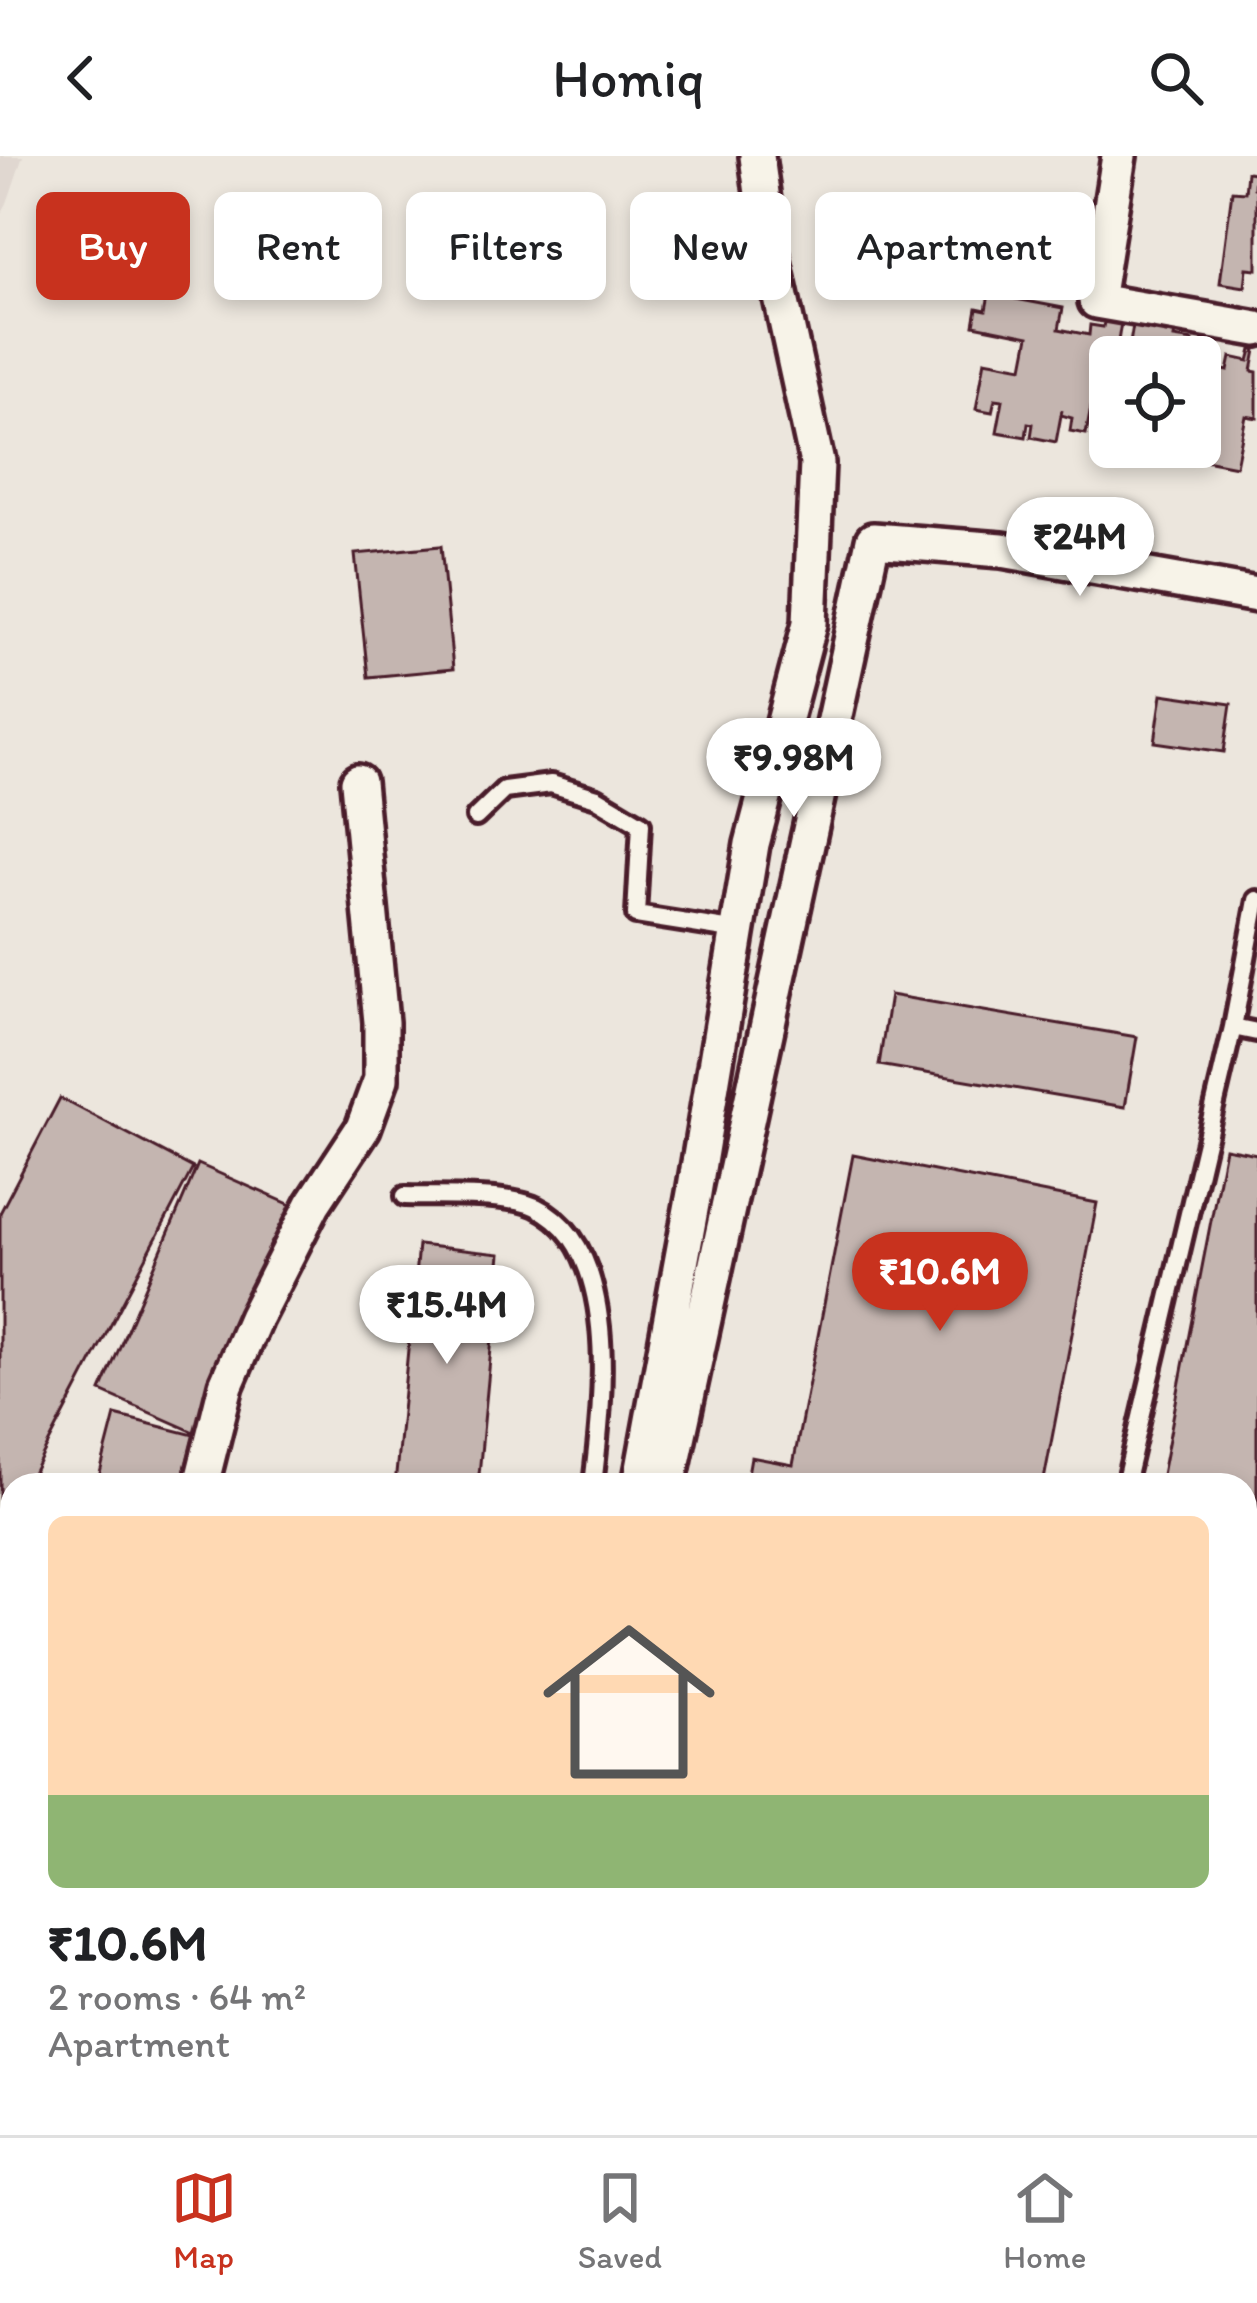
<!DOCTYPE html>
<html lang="en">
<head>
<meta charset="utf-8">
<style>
	:root { --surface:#fff; --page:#f2f2f2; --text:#202124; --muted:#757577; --line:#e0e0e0; --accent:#c8321e }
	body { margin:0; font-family:Itim,sans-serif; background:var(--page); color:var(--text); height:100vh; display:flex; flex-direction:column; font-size:45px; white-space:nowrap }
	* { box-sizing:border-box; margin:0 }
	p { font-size:39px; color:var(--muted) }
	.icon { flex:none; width:66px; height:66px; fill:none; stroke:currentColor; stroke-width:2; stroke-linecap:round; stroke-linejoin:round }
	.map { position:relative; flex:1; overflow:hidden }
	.drawer { position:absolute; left:0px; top:1317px; width:1257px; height:663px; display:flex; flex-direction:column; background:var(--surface); border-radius:36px 36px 0 0; box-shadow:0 6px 18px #0003 }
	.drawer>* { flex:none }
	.hud { position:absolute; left:36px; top:36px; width:1185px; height:108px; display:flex; gap:24px }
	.tools { position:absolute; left:1089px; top:180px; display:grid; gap:24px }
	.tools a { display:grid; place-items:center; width:132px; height:132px; border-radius:18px; background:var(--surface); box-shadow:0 6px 18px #0003; font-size:60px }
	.price { position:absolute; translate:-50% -102px; padding:0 27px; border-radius:42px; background:#fff; color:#222; font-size:39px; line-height:78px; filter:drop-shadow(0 3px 6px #0008) }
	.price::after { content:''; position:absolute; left:50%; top:72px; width:36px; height:27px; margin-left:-18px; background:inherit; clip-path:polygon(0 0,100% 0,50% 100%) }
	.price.current { background:var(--accent); color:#fff }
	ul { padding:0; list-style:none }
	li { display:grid; align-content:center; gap:24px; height:636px; padding:0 48px }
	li+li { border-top:3px solid var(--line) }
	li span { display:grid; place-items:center; height:372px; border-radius:18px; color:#555 }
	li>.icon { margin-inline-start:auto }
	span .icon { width:216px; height:216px; fill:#fffc; stroke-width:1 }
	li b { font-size:51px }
	.pill { padding:0 42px; border-radius:18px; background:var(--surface); box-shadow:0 6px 18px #0003; font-size:42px; line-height:108px }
	.pill.current { background:var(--accent); color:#fff }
	header { display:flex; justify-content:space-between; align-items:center; height:156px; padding:0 48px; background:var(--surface); font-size:54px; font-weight:600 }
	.dock { display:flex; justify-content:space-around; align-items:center; height:168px; border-top:3px solid var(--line); background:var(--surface); font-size:33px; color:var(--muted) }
	.dock a { display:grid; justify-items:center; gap:6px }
	.dock .current { color:var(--accent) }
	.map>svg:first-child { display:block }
	.built { fill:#e0d7d0 }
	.building { fill:#c4b5b0; stroke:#4a1f2b; stroke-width:3 }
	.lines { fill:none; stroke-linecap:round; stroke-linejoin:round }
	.service-casing { stroke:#4a1f2b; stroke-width:26 }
	.minor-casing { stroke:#4a1f2b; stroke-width:42 }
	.trunk-casing { stroke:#4a1f2b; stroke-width:66 }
	.service { stroke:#f7f3e8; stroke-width:16 }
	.minor { stroke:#f7f3e8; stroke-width:33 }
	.trunk { stroke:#f7f3e8; stroke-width:57 }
</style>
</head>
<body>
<header><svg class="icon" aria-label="back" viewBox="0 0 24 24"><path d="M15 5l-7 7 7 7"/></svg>Homiq<svg class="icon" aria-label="search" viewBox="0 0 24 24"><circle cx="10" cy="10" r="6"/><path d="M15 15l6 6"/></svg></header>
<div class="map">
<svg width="1257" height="1979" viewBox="0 0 1257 1979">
	<rect width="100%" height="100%" fill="#ece6dd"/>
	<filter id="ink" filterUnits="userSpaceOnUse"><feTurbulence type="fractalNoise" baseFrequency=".00833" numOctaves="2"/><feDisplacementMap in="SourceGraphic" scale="24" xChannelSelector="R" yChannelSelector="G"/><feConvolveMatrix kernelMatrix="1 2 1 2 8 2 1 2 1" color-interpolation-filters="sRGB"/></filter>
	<g filter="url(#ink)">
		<path class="built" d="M0 0H23L7 47 0 60Z"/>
		<path class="building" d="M1247 16 1255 17 1254 32 1257 33V113L1247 112 1245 131 1220 127 1232 35 1245 36Z
			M991 128 1018 133 1016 143 1063 152 1059 173 1089 179 1090 169 1103 171 1106 158 1122 161 1118 185 1130 187 1135 158 1149 161 1147 172 1170 176 1171 170 1176 171 1174 182 1193 185 1190 201H1110V223L1097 220 1086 278 1070 275 1072 262 1061 259 1062 254 1056 286 1031 281 1033 268 1028 267 1026 281 997 276 1003 244 995 243 992 256 976 253 985 204 1023 211 1029 180 974 169 977 152 986 154Z
			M1252 194H1256L1252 215 1257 216V262L1246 260 1236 310 1205 304 1208 291 1202 290 1204 282 1198 305 1174 301 1176 292 1171 291H1200V209L1228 215 1231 201 1249 205Z
			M441 390 453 513 368 521 355 398Z
			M1162 538 1231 548 1224 596 1155 586Z
			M890 839 1137 881 1125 951 879 909Z
			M60 942 193 1012 27 1329H12V1358L8 1365 0 1361V1057Z
			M1225 992 1257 998V1477L1245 1475V1329H1160Z
			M853 999 1097 1047 1043 1329H746L751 1301 793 1309Z
			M198 1008 291 1049 194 1276 101 1235Z
			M418 1089 500 1098 478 1329H395Z
			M115 1259 194 1279 181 1329H97Z"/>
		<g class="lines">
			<g class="service-casing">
				<path id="service" d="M476 661 504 634 551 628 597 642 641 668 636 759 738 775
					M1233 871 1257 876
					M405 1040C440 1041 505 1037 536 1051 623 1093 602 1251 593 1329
					M1125 1329 1233 871 1257 744
					M1245 1493 1257 1495
					M1113 1979 1114 1968"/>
			</g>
			<g class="minor-casing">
				<path id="minor" d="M1119 0 1096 145 1257 173
					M201 1329 226 1229 255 1162 313 1048 363 972 381 923V866L358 626
					M640 1329 694 1037 752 688 810 467 817 307 768 82 757 0
					M668 1329 873 384 1002 394 1257 439
					M611 1979 612 1968"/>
			</g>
			<g class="trunk-casing">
				<path id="trunk" d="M0 1525 12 1527
					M1245 1777 1257 1780"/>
			</g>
			<use href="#service" class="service"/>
			<use href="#minor" class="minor"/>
			<use href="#trunk" class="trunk"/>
		</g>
	</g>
</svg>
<div class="tools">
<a><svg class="icon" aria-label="locate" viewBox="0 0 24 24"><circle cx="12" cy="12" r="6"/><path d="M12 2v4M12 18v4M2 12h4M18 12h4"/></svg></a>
</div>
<b class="price" style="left:1080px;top:443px">₹24M</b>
<b class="price" style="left:794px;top:664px">₹9.98M</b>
<b class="price current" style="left:940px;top:1178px">₹10.6M</b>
<b class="price" style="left:447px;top:1211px">₹15.4M</b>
<div class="hud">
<a class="pill current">Buy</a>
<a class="pill">Rent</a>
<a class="pill">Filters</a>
<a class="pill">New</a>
<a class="pill">Apartment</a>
</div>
<section class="drawer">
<ul>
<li><span style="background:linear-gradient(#ffd9b3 75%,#8fb573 0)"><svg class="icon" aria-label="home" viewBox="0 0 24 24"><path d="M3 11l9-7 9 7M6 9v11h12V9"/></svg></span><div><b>₹10.6M</b><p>2 rooms · 64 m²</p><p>Apartment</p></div></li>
</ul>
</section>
</div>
<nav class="dock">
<a class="current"><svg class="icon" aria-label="map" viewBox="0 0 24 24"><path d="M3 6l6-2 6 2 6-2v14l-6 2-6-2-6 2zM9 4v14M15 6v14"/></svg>Map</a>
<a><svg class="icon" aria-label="saved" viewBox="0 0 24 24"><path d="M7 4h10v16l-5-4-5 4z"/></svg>Saved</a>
<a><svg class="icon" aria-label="home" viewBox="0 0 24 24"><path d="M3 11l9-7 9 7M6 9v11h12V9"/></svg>Home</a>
</nav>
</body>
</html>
